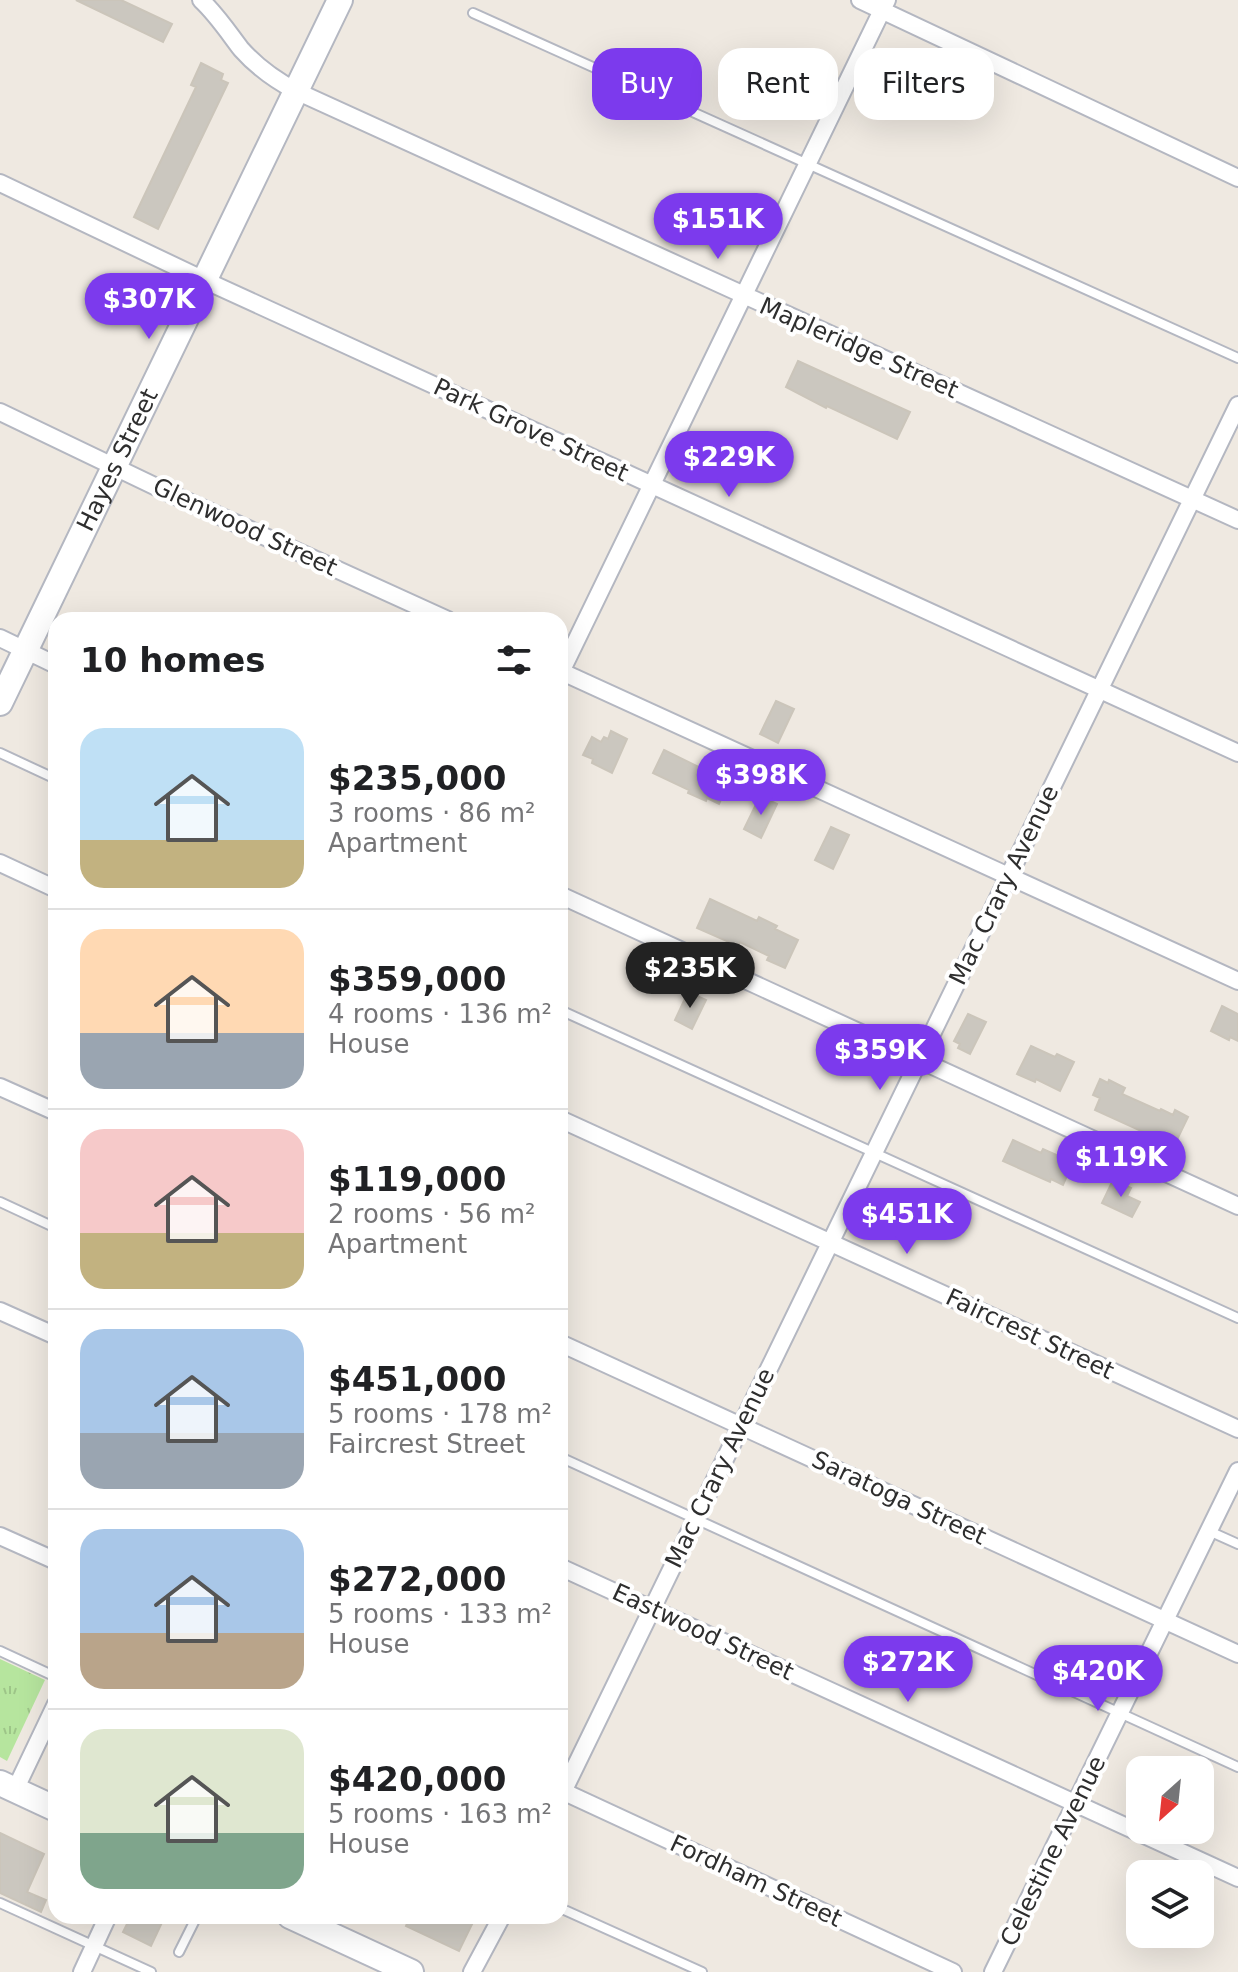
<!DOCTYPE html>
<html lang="en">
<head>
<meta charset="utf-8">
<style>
	:root { --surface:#fff; --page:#f2f2f2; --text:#202124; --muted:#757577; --line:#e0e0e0; --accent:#7c3aed }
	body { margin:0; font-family:"DejaVu Sans",sans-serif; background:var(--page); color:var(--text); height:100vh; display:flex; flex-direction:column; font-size:30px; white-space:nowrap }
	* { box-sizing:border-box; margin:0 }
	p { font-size:26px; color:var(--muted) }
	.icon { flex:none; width:44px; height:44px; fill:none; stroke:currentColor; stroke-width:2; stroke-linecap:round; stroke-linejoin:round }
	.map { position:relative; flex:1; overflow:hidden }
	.sheet { position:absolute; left:48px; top:612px; width:520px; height:1312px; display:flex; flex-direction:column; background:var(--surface); border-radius:24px; box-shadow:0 8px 32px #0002 }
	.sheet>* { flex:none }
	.top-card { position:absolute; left:592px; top:48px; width:526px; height:72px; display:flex; gap:16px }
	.needle { width:52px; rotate:207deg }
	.fabs { position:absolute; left:1126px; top:1756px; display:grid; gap:16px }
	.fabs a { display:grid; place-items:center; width:88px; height:88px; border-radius:16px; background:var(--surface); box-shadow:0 8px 32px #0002; font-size:40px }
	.price { position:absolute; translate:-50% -68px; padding:0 18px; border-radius:28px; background:var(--accent); color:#fff; font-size:26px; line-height:52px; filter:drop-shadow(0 2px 4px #0008) }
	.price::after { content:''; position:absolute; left:50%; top:48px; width:24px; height:18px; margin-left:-12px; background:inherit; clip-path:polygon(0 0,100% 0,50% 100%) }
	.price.selected { background:#222; color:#fff }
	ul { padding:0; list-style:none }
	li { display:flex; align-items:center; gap:24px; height:200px; padding:0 32px }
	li+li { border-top:2px solid var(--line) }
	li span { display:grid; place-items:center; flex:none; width:224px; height:160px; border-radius:24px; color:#555 }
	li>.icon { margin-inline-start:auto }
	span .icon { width:96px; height:96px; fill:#fffc; stroke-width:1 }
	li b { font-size:34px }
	h2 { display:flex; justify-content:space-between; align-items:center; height:96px; padding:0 32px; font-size:34px }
	.tag { padding:0 28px; border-radius:24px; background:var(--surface); box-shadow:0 8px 32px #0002; font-size:28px; line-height:72px }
	.tag.selected { background:var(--accent); color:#fff }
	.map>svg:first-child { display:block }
	.grass { fill:url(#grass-tufts) }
	.building { fill:#cbc7bf; stroke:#cbc5ba; stroke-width:2 }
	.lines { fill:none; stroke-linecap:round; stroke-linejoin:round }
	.lane-casing { stroke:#b4b7c1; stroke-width:12 }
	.street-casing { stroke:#b4b7c1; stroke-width:20 }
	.secondary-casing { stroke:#b4b7c1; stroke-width:28 }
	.lane { stroke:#fff; stroke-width:8 }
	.street { stroke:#fff; stroke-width:16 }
	.secondary { stroke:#fff; stroke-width:24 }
	.labels { text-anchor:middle; stroke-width:8; stroke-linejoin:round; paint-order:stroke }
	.street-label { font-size:24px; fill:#2e2e2e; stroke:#fff }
</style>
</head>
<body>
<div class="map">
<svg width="1238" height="1972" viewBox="0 0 1238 1972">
	<defs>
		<pattern id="grass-tufts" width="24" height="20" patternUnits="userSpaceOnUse" patternTransform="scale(2)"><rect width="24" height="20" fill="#b6e59e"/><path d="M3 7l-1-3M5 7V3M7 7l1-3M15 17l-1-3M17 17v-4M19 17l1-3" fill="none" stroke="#9dc588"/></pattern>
	</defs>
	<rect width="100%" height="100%" fill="#efe9e1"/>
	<path class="grass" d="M0 1659 45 1680 7 1761 0 1757Z"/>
	<path class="building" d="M76 0H121L172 24 163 42Z
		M201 63 223 74 221 80 228 83 158 229 134 217 196 87 191 85Z
		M798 361 910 412 897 439 827 406 826 408 786 387Z
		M776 701 794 709 778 743 760 734Z
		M611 731 627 739 612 773 592 763 593 759 583 755 592 737 601 742 604 737 608 739Z
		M664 750 717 776 713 783 726 789 719 804 707 798 706 801 688 793 689 790 653 773Z
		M760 796 777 804 761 838 744 829Z
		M831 827 849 835 833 869 815 860Z
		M710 899 757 921 759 917 777 926 775 929 798 940 785 968 767 960 769 956 740 942 738 946 697 928Z
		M688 992 706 1000 692 1029 675 1020Z
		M1222 1006 1238 1014V1041L1230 1037 1229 1040 1211 1031Z
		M968 1014 986 1022 970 1054 958 1048 960 1044 954 1041Z
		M1031 1046 1055 1057 1057 1054 1074 1062 1060 1091 1036 1079 1035 1082 1017 1074Z
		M1100 1079 1108 1083 1109 1080 1125 1088 1122 1094 1160 1111 1161 1109 1173 1115 1175 1110 1188 1117 1174 1146 1095 1110 1100 1098 1093 1095Z
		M1013 1140 1041 1153 1043 1149 1061 1157 1058 1164 1070 1169 1063 1185 1051 1179 1050 1182 1003 1161Z
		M1113 1180 1131 1188 1127 1196 1140 1202 1132 1217 1102 1203Z
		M0 1833 44 1854 27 1892 46 1900 41 1912 0 1893Z
		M131 1916H165L151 1946 123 1932Z
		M410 1916H476L459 1951 406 1926Z"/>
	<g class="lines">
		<g class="lane-casing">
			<path id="lane" d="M473 13 1238 358
				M0 753 56 779
				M560 1010 1238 1318
				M0 1202 56 1228
				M560 1457 1238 1767
				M1209 1531 1238 1544
				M0 1651 56 1677
				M0 1903 151 1972
				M560 1908 702 1972
				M179 1952 197 1916"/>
		</g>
		<g class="street-casing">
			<path id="street" d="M201 0C217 15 228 32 241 49 257 67 275 80 296 91L1238 520
				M860 0 1238 178
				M0 183 204 280 1238 753
				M0 412 169 493 448 620
				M0 638 56 665
				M560 671 1238 981
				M560 674 887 0
				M0 863 56 889
				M560 895 1238 1206
				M0 1087 56 1112
				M560 1119 1238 1429
				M0 1311 56 1336
				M560 1343 1238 1654
				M0 1536 56 1561
				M560 1567 1238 1878
				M15 1790 56 1704
				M560 1790 953 1972
				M560 1798 1238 405
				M82 1972 108 1916
				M472 1972 502 1916
				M993 1972 1238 1471"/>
		</g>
		<g class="secondary-casing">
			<g id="secondary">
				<path id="s1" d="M0 703 340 0"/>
				<path d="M0 1783 56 1809"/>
				<path d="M290 1916 411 1972"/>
			</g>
		</g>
		<use href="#lane" class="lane"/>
		<use href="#street" class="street"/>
		<use href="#secondary" class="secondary"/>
	</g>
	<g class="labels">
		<g class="street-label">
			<text transform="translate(859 348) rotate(24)" y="8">Mapleridge Street</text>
			<text transform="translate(531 430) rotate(25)" y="8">Park Grove Street</text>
			<text dy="8" stroke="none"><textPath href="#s1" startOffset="270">Hayes Street</textPath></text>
			<text transform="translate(245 527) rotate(25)" y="8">Glenwood Street</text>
			<text transform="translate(1004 885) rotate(-64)" y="8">Mac Crary Avenue</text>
			<text transform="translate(1030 1334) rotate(25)" y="8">Faircrest Street</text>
			<text transform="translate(720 1468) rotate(-64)" y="8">Mac Crary Avenue</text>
			<text transform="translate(899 1498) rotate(25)" y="8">Saratoga Street</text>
			<text transform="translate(703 1632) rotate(25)" y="8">Eastwood Street</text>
			<text transform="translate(1053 1851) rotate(-64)" y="8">Celestine Avenue</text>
			<text transform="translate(756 1881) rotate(25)" y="8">Fordham Street</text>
		</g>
	</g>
</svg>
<div class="fabs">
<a><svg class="needle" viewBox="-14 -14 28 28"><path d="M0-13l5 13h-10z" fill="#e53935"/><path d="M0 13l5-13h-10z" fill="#757577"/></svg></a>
<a><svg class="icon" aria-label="layers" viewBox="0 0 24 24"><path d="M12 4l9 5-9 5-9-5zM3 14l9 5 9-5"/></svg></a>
</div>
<b class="price" style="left:718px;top:261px">$151K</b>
<b class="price" style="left:149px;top:341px">$307K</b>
<b class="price" style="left:729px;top:499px">$229K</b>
<b class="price" style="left:761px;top:817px">$398K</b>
<b class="price selected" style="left:690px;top:1010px">$235K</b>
<b class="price" style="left:880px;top:1092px">$359K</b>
<b class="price" style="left:1121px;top:1199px">$119K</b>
<b class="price" style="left:907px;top:1256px">$451K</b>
<b class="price" style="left:908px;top:1704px">$272K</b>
<b class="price" style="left:1098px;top:1713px">$420K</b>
<div class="top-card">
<a class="tag selected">Buy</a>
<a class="tag">Rent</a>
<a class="tag">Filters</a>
</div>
<section class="sheet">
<h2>10 homes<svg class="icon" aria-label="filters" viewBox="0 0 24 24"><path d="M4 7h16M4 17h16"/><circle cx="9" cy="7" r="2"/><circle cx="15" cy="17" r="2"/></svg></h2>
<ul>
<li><span style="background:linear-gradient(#bfe0f5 70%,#c2b280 0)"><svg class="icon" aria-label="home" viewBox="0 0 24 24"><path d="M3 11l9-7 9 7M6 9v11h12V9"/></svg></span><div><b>$235,000</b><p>3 rooms · 86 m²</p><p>Apartment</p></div></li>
<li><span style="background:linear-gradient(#ffd9b3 65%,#9aa5b1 0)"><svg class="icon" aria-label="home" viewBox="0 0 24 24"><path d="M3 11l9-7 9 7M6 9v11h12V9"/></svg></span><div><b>$359,000</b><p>4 rooms · 136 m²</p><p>House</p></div></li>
<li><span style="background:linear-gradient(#f6c9c9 65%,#c2b280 0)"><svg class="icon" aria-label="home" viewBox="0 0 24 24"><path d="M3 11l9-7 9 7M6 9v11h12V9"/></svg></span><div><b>$119,000</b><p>2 rooms · 56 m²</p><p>Apartment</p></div></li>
<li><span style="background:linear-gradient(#a9c7e8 65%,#9aa5b1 0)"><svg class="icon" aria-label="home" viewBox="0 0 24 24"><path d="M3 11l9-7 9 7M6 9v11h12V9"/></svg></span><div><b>$451,000</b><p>5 rooms · 178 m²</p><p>Faircrest Street</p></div></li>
<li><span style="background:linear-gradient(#a9c7e8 65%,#b9a48a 0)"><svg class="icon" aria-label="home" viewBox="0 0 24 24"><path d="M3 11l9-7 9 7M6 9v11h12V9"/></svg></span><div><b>$272,000</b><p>5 rooms · 133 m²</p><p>House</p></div></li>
<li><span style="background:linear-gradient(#dfe7d0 65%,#7fa58c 0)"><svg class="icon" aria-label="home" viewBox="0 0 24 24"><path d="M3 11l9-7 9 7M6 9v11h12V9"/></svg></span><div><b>$420,000</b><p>5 rooms · 163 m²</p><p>House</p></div></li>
</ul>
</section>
</div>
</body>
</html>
